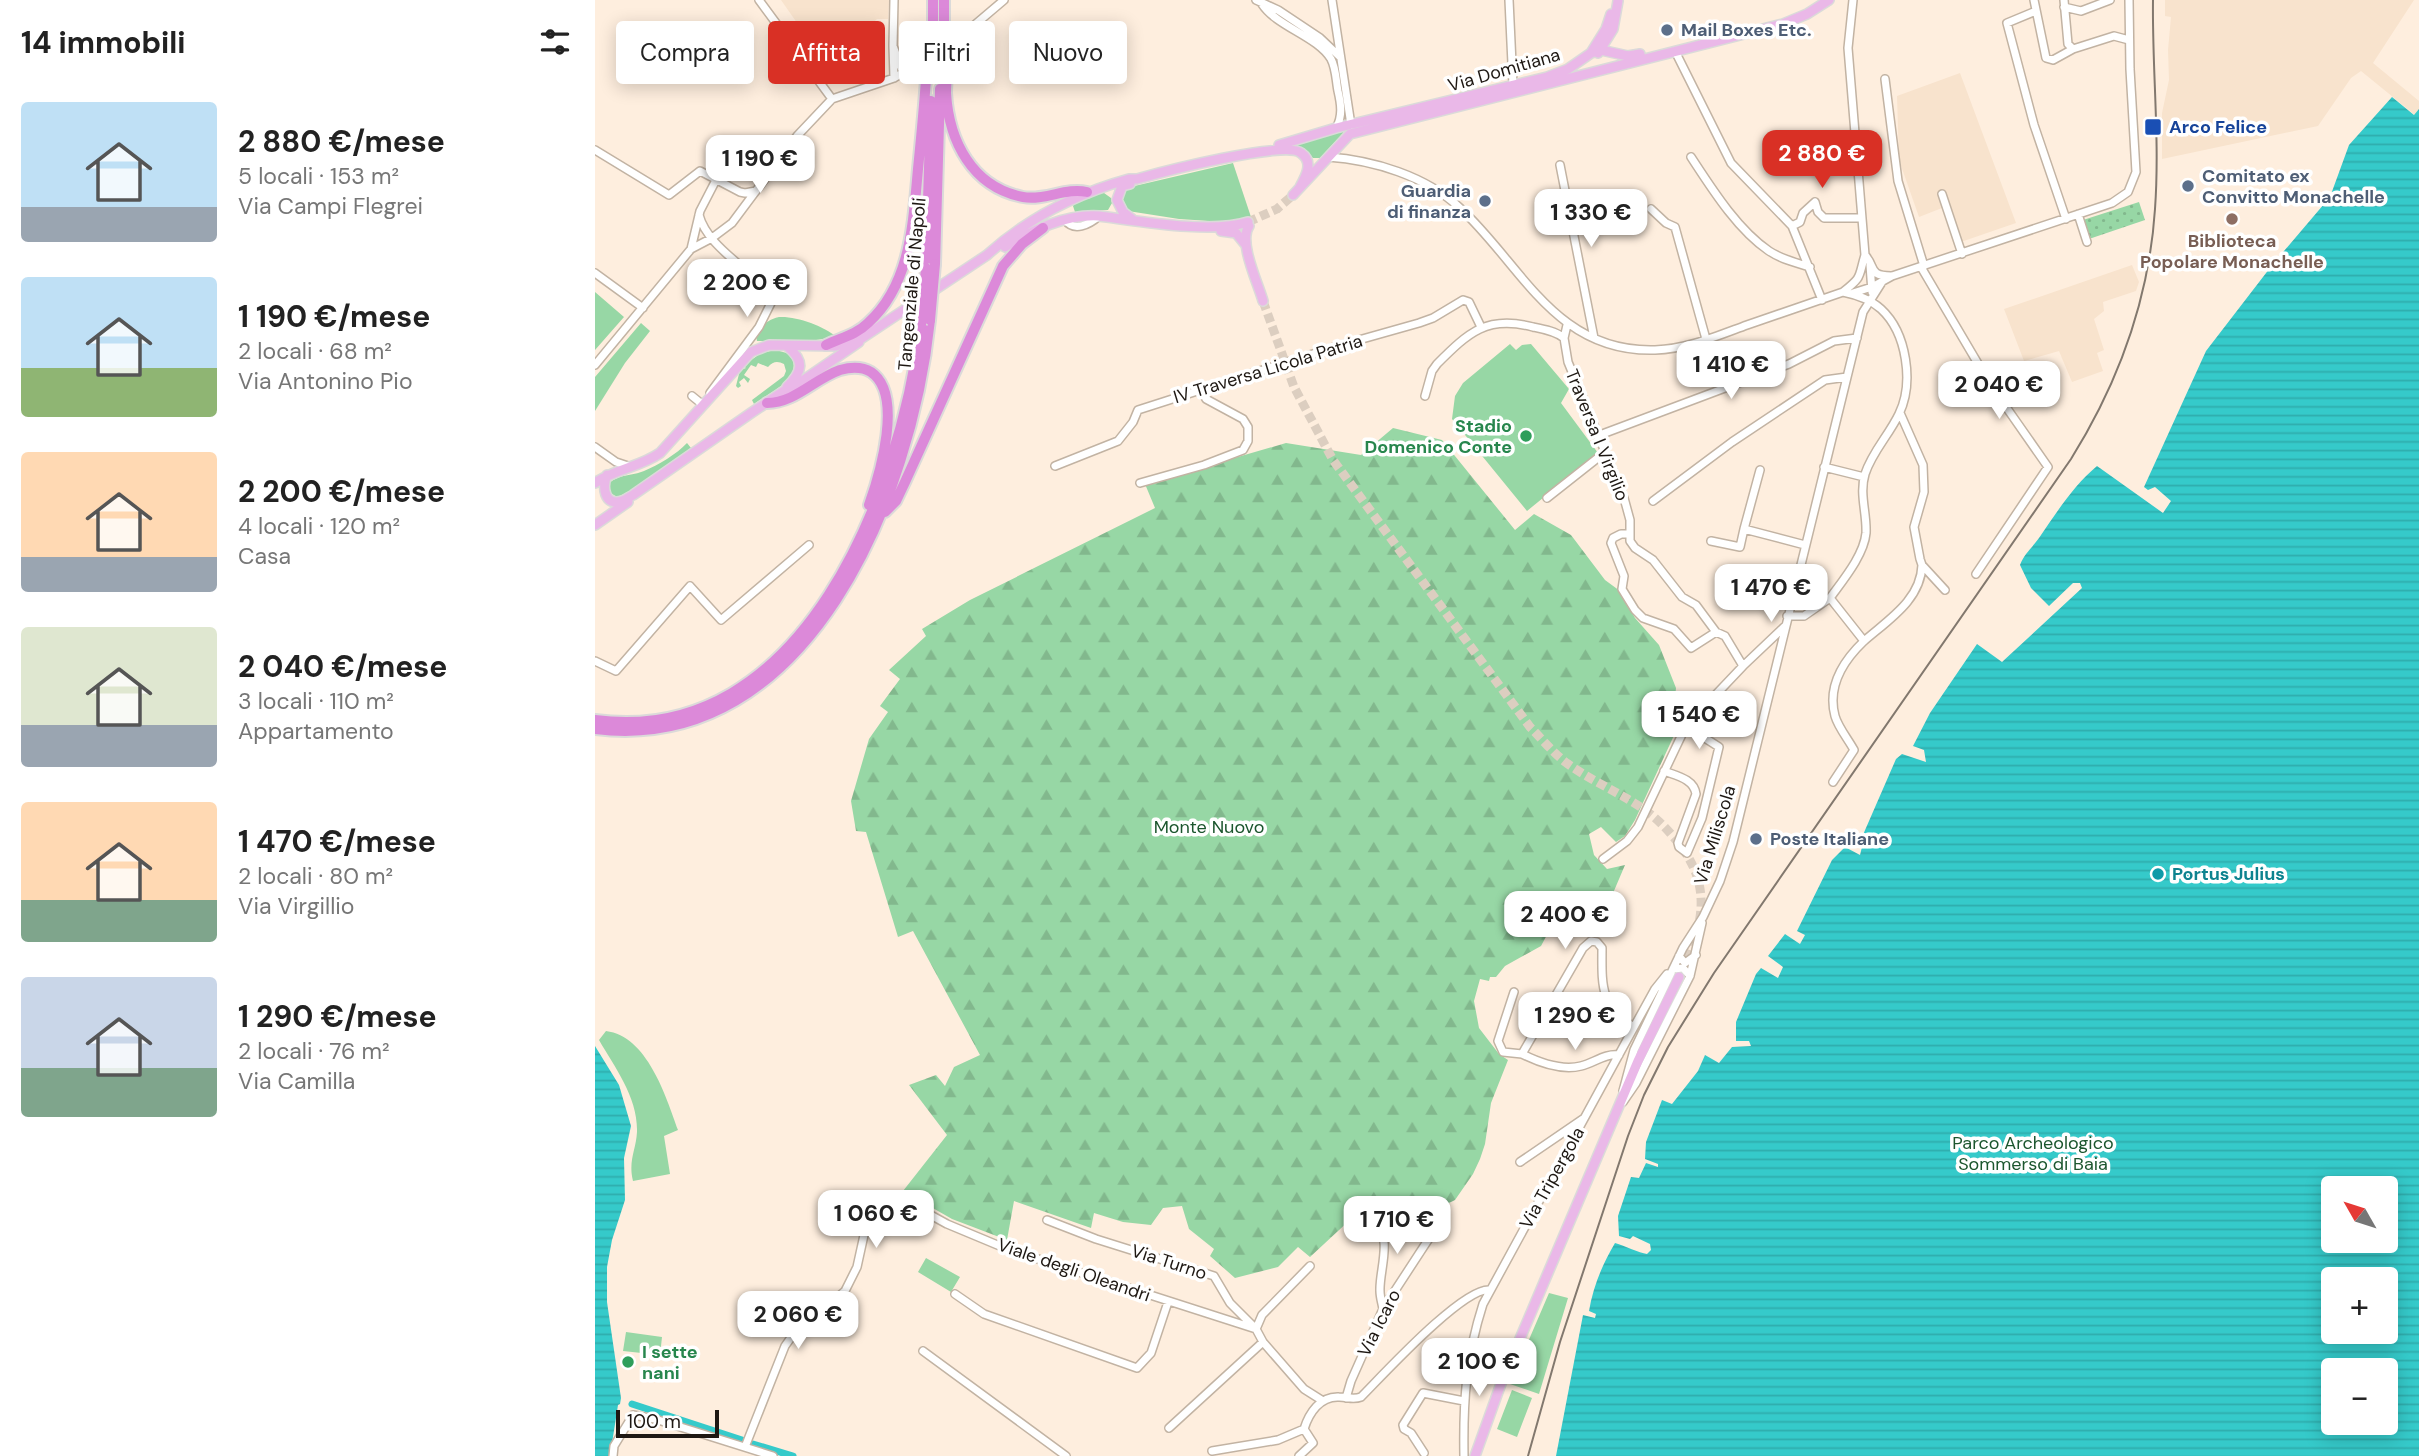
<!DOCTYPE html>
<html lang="it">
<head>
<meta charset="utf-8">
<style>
	:root { --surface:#fff; --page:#f2f2f2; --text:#222; --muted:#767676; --accent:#d93025 }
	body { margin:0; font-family:"DM Sans",sans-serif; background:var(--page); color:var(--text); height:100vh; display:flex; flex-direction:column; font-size:26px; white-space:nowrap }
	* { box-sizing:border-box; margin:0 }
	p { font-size:23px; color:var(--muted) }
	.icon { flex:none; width:38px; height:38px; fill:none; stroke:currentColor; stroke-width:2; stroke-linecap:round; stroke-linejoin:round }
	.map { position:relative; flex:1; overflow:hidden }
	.sheet { display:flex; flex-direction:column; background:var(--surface); width:595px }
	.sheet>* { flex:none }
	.guide { position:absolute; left:21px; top:21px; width:665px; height:63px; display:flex; gap:14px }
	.needle { width:46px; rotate:309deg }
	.fabs { position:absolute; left:1726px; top:1176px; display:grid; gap:14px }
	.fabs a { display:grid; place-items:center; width:77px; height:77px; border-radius:7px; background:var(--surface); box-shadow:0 4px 18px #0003; font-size:35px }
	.scale { position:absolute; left:21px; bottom:18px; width:103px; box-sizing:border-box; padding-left:7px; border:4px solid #1e1813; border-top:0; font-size:19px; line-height:24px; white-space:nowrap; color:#1e1813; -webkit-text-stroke:5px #fff; paint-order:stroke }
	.price { position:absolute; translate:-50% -60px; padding:0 16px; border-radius:14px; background:#fff; color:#222; font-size:23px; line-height:46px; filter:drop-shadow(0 2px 4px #0008) }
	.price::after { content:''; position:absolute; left:50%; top:42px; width:21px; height:16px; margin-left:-10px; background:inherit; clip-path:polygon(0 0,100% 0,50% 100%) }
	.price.active { background:var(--accent); color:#fff }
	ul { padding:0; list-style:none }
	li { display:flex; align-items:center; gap:21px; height:175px; padding:0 21px }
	li span { display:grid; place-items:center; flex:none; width:196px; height:140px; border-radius:7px; color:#555 }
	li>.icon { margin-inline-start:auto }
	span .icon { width:84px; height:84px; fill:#fffc; stroke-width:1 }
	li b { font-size:30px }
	h2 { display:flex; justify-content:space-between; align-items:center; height:84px; padding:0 21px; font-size:30px }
	.chip { padding:0 24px; border-radius:7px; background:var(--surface); box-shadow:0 4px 18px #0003; font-size:24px; line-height:63px }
	.chip.active { background:var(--accent); color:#fff }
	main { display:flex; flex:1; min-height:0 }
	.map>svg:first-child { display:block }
	.built { fill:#f8e3cd }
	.green { fill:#97d7a5 }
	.forest { fill:url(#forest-firs) }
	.garden { fill:url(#garden-dots) }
	.water { fill:url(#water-rules); fill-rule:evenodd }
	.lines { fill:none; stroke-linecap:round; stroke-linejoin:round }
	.canal { stroke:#35caca; stroke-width:7 }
	.major-tunnel { stroke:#dccec0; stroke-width:9; stroke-dasharray:9 4.5; stroke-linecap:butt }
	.minor-casing { stroke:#c2b3a3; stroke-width:10 }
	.major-casing { stroke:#dbdad9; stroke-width:12 }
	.highway-casing { stroke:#dbdad9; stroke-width:14 }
	.minor { stroke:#fff; stroke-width:7 }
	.major { stroke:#eab8e8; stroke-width:9 }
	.highway { stroke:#dc89d9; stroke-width:10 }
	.rail { stroke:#82786e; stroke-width:2 }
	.highway-bridge-casing { stroke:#dbdad9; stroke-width:14; stroke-linecap:butt }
	.highway-bridge { stroke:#dc89d9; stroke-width:10 }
	.service-dot { fill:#5c6f8a; stroke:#fff; stroke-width:2.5 }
	.transit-dot { fill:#1a4fb4; stroke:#fff; stroke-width:2.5 }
	.education-dot { fill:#8d6e63; stroke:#fff; stroke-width:2.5 }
	.leisure-dot { fill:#2e9e5b; stroke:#fff; stroke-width:2.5 }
	.culture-dot { fill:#0f9aa8; stroke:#fff; stroke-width:2.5 }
	.labels { text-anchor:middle; stroke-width:7; stroke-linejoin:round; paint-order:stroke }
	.service-label { font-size:18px; font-weight:bold; fill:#4e5e75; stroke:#fff; text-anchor:start }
	.street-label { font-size:18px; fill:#1e1813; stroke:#fff }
	.transit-label { font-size:18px; font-weight:bold; fill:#164399; stroke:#fff; text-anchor:start }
	.education-label { font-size:18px; font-weight:bold; fill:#785e54; stroke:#fff }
	.leisure-label { font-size:18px; font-weight:bold; fill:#27864d; stroke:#fff; text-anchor:end }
	.park-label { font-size:18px; fill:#1c562e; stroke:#fff }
	.culture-label { font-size:18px; font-weight:bold; fill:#0d838f; stroke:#fff; text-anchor:start }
</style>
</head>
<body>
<main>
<section class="sheet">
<h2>14 immobili<svg class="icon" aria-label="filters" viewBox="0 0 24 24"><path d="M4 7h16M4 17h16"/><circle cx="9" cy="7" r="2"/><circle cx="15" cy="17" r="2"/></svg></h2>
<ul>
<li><span style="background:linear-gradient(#bfe0f5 75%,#9aa5b1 0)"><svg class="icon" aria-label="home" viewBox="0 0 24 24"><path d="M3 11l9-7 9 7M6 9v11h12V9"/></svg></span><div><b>2 880 €/mese</b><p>5 locali · 153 m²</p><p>Via Campi Flegrei</p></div></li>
<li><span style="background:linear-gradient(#bfe0f5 65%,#8fb573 0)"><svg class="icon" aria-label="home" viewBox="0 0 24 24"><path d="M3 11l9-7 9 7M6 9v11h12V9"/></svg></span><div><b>1 190 €/mese</b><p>2 locali · 68 m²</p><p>Via Antonino Pio</p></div></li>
<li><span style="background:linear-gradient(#ffd9b3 75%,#9aa5b1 0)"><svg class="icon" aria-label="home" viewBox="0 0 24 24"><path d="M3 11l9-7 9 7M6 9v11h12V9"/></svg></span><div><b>2 200 €/mese</b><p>4 locali · 120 m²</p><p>Casa</p></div></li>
<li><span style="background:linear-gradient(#dfe7d0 70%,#9aa5b1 0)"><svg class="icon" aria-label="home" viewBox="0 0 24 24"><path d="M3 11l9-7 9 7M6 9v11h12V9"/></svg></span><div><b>2 040 €/mese</b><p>3 locali · 110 m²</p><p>Appartamento</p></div></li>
<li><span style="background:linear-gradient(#ffd9b3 70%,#7fa58c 0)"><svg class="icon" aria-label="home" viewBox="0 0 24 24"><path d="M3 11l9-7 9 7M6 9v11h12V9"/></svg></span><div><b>1 470 €/mese</b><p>2 locali · 80 m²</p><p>Via Virgillio</p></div></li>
<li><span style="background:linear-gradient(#c9d6e8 65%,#7fa58c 0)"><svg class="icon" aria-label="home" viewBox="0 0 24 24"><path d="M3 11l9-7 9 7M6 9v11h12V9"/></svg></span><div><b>1 290 €/mese</b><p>2 locali · 76 m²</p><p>Via Camilla</p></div></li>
</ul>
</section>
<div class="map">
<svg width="1824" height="1456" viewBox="0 0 1824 1456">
	<defs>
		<pattern id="forest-firs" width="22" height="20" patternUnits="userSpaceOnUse" patternTransform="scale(1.75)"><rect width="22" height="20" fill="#97d7a5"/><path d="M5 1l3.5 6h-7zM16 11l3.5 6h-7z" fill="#82b88d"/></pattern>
		<pattern id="garden-dots" width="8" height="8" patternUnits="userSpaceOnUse" patternTransform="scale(1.75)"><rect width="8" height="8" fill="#97d7a5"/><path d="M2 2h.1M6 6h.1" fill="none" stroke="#82b88d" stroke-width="1.8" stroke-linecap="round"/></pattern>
		<pattern id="water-rules" width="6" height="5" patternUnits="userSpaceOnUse" patternTransform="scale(1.75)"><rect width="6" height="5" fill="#35caca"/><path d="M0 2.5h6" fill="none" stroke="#2eadad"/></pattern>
	</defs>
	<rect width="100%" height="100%" fill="#feeede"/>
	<path class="built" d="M186 0H294L293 19H282L270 31 259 22 221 50Z
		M1570 0H1819L1778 63 1824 101V110L1820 115 1766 71 1756 78 1723 126 1567 159V113L1574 80 1573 50 1576 17 1570 16Z
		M1365 73 1421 223 1360 244 1347 208 1324 217 1304 160 1302 96Z
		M1537 265 1544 282 1541 291 1508 302 1509 311 1499 319 1509 350 1502 353 1508 371 1477 382 1464 351 1429 361 1409 309Z"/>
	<path class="green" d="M750 131 725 158H718L710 151 697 145Z
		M638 163 656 217 630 222 584 219 533 211 525 202 528 191 531 188Z
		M502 193H509L516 198 517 203 513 210 480 212 478 206 481 201Z
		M0 292 29 317 0 350Z
		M184 317C202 316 228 326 242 337L214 341H162L161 336C167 326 171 320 184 317Z
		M46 323 55 331 30 363 0 411V377Z
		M915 344 921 350 927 345 936 344 974 389 966 403 1003 453 932 511 857 419 860 396 868 383Z
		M181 350 195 354C210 378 176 392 159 404L157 400 189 376 191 371 189 364C183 361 178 361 173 367L163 363 161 367 156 365 149 375 155 379 153 383 149 378 144 382 146 386 143 388 141 386 145 370 151 368 148 366 166 353Z
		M92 443 96 448 34 492 22 497 14 492 13 485C21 474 38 476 49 471 63 465 82 454 92 443Z
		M11 1031C52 1036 71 1096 83 1130L69 1136 75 1174 38 1181C33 1161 41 1150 42 1132 43 1097 20 1068 4 1040Z
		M331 1258 365 1277 356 1292 323 1272Z
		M954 1293 973 1298 944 1394 915 1384Z
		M31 1332 67 1337 65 1355 28 1351Z
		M917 1390 937 1398 922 1437 902 1429Z"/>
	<path class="forest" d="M798 428 847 440 920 530 939 514 976 535 1010 580 1025 591 1040 618 1064 645 1081 688 1079 708 1087 718 1040 820 1030 836 1021 842 1006 827 994 834 999 855 1012 869 1030 865 1010 912 977 910 962 916 946 946 910 966 901 977H895L894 981 885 979 879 1001 884 1028 904 1054 913 1060 896 1103 890 1144 885 1159 878 1174 860 1200 850 1205 838 1222 825 1214 818 1220 810 1216 795 1230 774 1210 757 1218 715 1257 703 1247 683 1267 640 1278 615 1256 619 1249 594 1229 587 1206 568 1208 556 1225 528 1222 499 1213 496 1228 419 1201 412 1240 357 1219 308 1191 352 1135 314 1085 341 1075 350 1086 359 1067 385 1055 318 931 303 937 271 832 261 831 256 801 274 739 293 712 285 706 305 679 294 670 331 636 327 629 375 600 560 508 550 484 691 443 766 455Z"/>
	<path class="garden" d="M1544 202 1550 220 1494 239 1488 220Z"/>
	<path class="water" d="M1797 97 1819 115 1824 109V1456H961L988 1315 1000 1318 1001 1314 994 1311C998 1287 1007 1265 1020 1243 1030 1246 1044 1253 1052 1254L1056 1250 1055 1244 1038 1236 1035 1239 1024 1236 1023 1216 1036 1177 1044 1178 1051 1163 1063 1167V1164L1050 1159 1051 1142 1067 1100 1077 1104 1103 1071 1110 1055 1124 1063 1137 1047 1156 1046 1154 1041H1141V1022L1161 974 1166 968 1183 978 1188 967 1173 956 1190 934 1205 944 1210 935 1202 931 1237 860 1250 847 1265 855 1267 847 1264 844 1301 759 1307 754 1331 762 1329 750 1318 746 1335 713 1382 644 1407 662 1487 588 1485 583H1478L1454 606 1436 588 1425 565C1429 554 1437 548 1444 538 1462 512 1478 486 1502 466L1568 513 1576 501 1560 487 1553 490 1549 487 1611 351 1678 264 1735 197 1754 145ZM1738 1188H1790V1241H1738ZM1738 1279H1790V1332H1738ZM1738 1370H1790V1423H1738Z
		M0 1046 24 1085 36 1126 29 1158 30 1200 17 1240 12 1267V1302L26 1398 25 1404 23 1405 15 1456H0Z"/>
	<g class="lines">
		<path class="canal" d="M37 1404 147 1440
			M158 1444 198 1456"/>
		<path class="major-tunnel" d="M653 222 682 209 698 195
			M668 301 699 387 738 460 935 727C947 739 959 754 973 764 997 781 1023 792 1047 808 1062 818 1074 831 1085 845 1116 886 1109 922 1089 966"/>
		<g class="minor-casing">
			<path id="minor" d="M164 0 237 99
				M661 0 683 10 725 38 744 56
				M737 0 756 125
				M914 0 918 85
				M1439 0 1451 58 1458 60 1478 49
				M1469 0 1473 44 1478 49 1519 36 1534 40
				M667 4C682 27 722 36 736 59 741 68 741 81 743 91 746 104 748 116 741 128
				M1469 7 1486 11 1515 0
				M1441 11 1412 23 1439 125 1471 219
				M298 46 299 0
				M1080 51 1136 163 1197 226 1227 300
				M299 78 298 46 308 73
				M1290 79 1303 181 1329 266
				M0 150 74 195 105 171 145 192 150 193 161 191
				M733 157C778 160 831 176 865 208 927 265 960 353 1060 350 1092 349 1122 336 1152 325 1184 314 1216 303 1248 292 1268 276 1263 278 1270 255L1253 48 1258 0
				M1096 157C1117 189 1142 229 1174 251 1186 259 1201 263 1215 267
				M965 165 999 338
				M1347 194 1367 254
				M1056 209 1071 223 1080 227 1111 339
				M1483 214 1492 242
				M104 215C113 249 159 270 178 299L164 327 115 393
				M470 220C479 232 494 225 504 216
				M1197 226 1205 222 1208 213 1220 202 1223 212 1229 218H1267
				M96 249 105 211 121 180
				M1270 255C1281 267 1273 276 1296 276
				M1275 265 1277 292
				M1326 267 1395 384 1453 467 1381 574
				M0 273 48 308
				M1258 293 1277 287 1297 276 1517 203 1533 192 1541 172 1535 69 1534 0
				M972 325 969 338 973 362 1029 498 1035 520V541L1040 548 1058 560 1087 597 1101 605 1121 632 1130 636 1148 666
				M0 365 96 249 117 238 137 223 202 136 237 99 299 78 363 39 409 0
				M97 396 108 405 109 403
				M830 396 837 371 842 364C874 332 892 315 938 327 948 329 960 331 969 338
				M1305 413 1328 465 1329 492 1319 527 1325 559 1327 565 1350 590
				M1002 436 1194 364 1239 341 1262 338
				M0 447 21 462 36 467
				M460 466 523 441 538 422 543 410 746 345 824 323 838 318 868 300 874 302 886 327
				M1229 467 1269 477
				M545 483 609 465 648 450 653 441V427L648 419 611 399 606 389
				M952 498 1009 453
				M1058 501 1137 442 1230 380 1252 377
				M1149 529 1165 470
				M1033 534H1026L1018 538 1016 543 1029 576 1027 589 1040 610 1048 618 1079 629 1096 648 1121 632
				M1116 541 1145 547 1149 529 1210 545
				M1192 616H1209L1235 598
				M1269 641C1293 620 1326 600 1327 565
				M0 661 21 671 95 586 126 620 214 545
				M1069 771C1082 776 1099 779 1101 794L1083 843 1084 847 1092 853 1107 818 1124 747 1091 726
				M1238 782 1259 750C1253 739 1243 727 1240 716 1232 686 1248 661 1269 641L1235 598C1248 580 1269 555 1271 533 1272 513 1264 494 1270 474 1277 452 1294 435 1304 414 1319 383 1312 333 1286 309 1275 299 1263 295 1248 292
				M1008 859 1032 841 1043 827 1091 726 1148 666 1189 627
				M1084 956 1090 963 1101 955
				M1078 969 1088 968 1095 976
				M919 992 903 1041 908 1052 927 1054 988 948 996 941 1002 942 1007 948C1007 982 1004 1007 1039 1027
				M927 1054C945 1063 966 1071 986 1066 999 1063 1010 1053 1024 1055
				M1028 1091 1039 1050 1088 948 1108 917 1125 881 1138 842 1268 312 1287 282
				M1028 1102 1041 1083 1095 976 1107 923
				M925 1162 988 1119
				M303 1197 352 1224 412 1249 661 1329 667 1315 715 1266
				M452 1220 501 1239 619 1276 635 1303 661 1329 668 1342 709 1389 728 1401
				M780 1223C798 1238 784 1271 785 1291 785 1297 787 1303 788 1309
				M360 1294 389 1314 542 1368 556 1353 573 1302
				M328 1351 471 1456
				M751 1398 756 1381 788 1309 848 1217
				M574 1428 668 1342
				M150 1447 190 1346 197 1336 250 1291 262 1267 271 1226
				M617 1451 683 1440 709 1429
				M829 1453 816 1433 809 1429 808 1425 828 1393 869 1401
				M18 1456 19 1446 38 1415 60 1419 178 1456
				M704 1456 718 1443 709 1429C714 1413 725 1396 744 1397 753 1397 758 1400 766 1397 787 1376 869 1286 895 1290
				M869 1456C868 1401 871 1357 888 1304L1039 1027 1060 989 1072 974"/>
		</g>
		<g class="major-casing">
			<path id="major" d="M996 53 1011 29 1016 14
				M1003 53 1018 29 1023 1
				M684 145 741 128 952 77 973 69 996 53 1006 50 1033 56 1045 54
				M535 184 527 186 522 200 528 212 537 219
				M698 195 755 134 1188 24 1212 14 1234 0
				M654 226C643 242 663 283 668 301
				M626 231 641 233 650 244
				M410 247C438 230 470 214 504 216 544 221 616 234 653 222
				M192 346C210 361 208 371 192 387
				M12 475C7 486 9 507 27 501 31 500 34 497 38 495L156 413 189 391 200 386 264 342
				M0 483C20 469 45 467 65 453L156 352 174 345 241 346 267 338 392 255C434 217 480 194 534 179H542C567 172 690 140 706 153 719 162 711 176 705 187
				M0 525 33 502
				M880 1456 907 1381 1043 1061 1084 977"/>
		</g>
		<g class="highway-casing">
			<path id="highway" d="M349 31V0
				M338 32V0
				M348 56C354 67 351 80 351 93 354 141 377 187 428 197 450 201 471 187 492 192
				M340 264 345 89
				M331 268 336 101
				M231 345C245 338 261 335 273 323 316 284 318 223 323 169 326 139 329 109 331 79L337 67
				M172 403C200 403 219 379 245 370 256 367 266 366 276 372 309 394 285 474 274 505
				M290 512 301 501 310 482 408 266 427 244 448 228
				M0 720C209 748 305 491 326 325
				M0 729C215 756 317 493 335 320"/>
		</g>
		<use href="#minor" class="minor"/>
		<use href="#major" class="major"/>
		<use href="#highway" class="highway"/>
		<path class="rail" d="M933 1456 965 1342 1033 1136 1049 1095 1073 1047 1119 973 1476 459C1524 382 1554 300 1560 209 1565 139 1557 69 1558 0"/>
		<g class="highway-bridge-casing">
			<path id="highway-bridge" d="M348 56 349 31
				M337 67 338 32
				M335 320 340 264
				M326 325 331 268"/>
		</g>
		<use href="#highway-bridge" class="highway-bridge"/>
	</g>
	<g class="service-dot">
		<circle cx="1072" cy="30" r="7"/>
		<circle cx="1593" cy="186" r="7"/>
		<circle cx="890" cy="201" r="7"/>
		<circle cx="1161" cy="839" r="7"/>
	</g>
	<rect class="transit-dot" x="1549" y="118" width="18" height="18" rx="3.5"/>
	<circle class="education-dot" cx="1637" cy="219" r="7"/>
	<g class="leisure-dot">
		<circle cx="931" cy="436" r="7"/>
		<circle cx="33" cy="1362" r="7"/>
	</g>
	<circle class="culture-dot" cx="1563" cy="874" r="7"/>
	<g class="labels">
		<g class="service-label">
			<text x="1086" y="36">Mail Boxes Etc.</text>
			<text x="1607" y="182">Comitato ex<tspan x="1607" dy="21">Convitto Monachelle</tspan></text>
			<text x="876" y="197" text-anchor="end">Guardia<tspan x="876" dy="21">di finanza</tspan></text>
			<text x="1175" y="845">Poste Italiane</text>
		</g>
		<g class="street-label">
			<text transform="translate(909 70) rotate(-16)" y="6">Via Domitiana</text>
			<text transform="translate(317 284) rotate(-85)" y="6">Tangenziale di Napoli</text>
			<text transform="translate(673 369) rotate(-17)" y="6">IV Traversa Licola Patria</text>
			<text transform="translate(1002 435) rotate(68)" y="6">Traversa I Virgilio</text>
			<text transform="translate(1120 835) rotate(-73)" y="6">Via Miliscola</text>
			<text transform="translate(957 1178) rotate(-61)" y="6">Via Tripergola</text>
			<text transform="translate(574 1262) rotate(18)" y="6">Via Turno</text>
			<text transform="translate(479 1270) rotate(19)" y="6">Viale degli Oleandri</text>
			<text transform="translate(784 1323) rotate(-63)" y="6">Via Icaro</text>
		</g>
		<g class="transit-label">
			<text x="1574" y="133">Arco Felice</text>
		</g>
		<g class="education-label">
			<text x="1637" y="247">Biblioteca<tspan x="1637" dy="21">Popolare Monachelle</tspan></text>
		</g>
		<g class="leisure-label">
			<text x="917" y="432">Stadio<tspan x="917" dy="21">Domenico Conte</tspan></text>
			<text x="47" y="1358" text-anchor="start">I sette<tspan x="47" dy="21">nani</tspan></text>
		</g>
		<g class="park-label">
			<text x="614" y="833">Monte Nuovo</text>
			<text x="1438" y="1149">Parco Archeologico<tspan x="1438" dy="21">Sommerso di Baia</tspan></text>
		</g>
		<g class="culture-label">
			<text x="1577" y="880">Portus Julius</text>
		</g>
	</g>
</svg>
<div class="fabs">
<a><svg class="needle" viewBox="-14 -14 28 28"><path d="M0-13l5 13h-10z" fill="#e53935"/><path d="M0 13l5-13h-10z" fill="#767676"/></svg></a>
<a>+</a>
<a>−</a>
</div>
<div class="scale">100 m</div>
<b class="price active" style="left:1227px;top:190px">2 880 €</b>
<b class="price" style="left:165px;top:195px">1 190 €</b>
<b class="price" style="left:996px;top:249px">1 330 €</b>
<b class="price" style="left:152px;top:319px">2 200 €</b>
<b class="price" style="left:1136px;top:401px">1 410 €</b>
<b class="price" style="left:1404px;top:421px">2 040 €</b>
<b class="price" style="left:1176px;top:624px">1 470 €</b>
<b class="price" style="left:1104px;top:751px">1 540 €</b>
<b class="price" style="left:970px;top:951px">2 400 €</b>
<b class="price" style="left:980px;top:1052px">1 290 €</b>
<b class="price" style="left:281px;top:1250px">1 060 €</b>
<b class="price" style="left:802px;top:1256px">1 710 €</b>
<b class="price" style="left:203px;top:1351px">2 060 €</b>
<b class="price" style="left:884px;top:1398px">2 100 €</b>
<div class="guide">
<a class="chip">Compra</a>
<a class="chip active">Affitta</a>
<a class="chip">Filtri</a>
<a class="chip">Nuovo</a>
</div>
</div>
</main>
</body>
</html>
